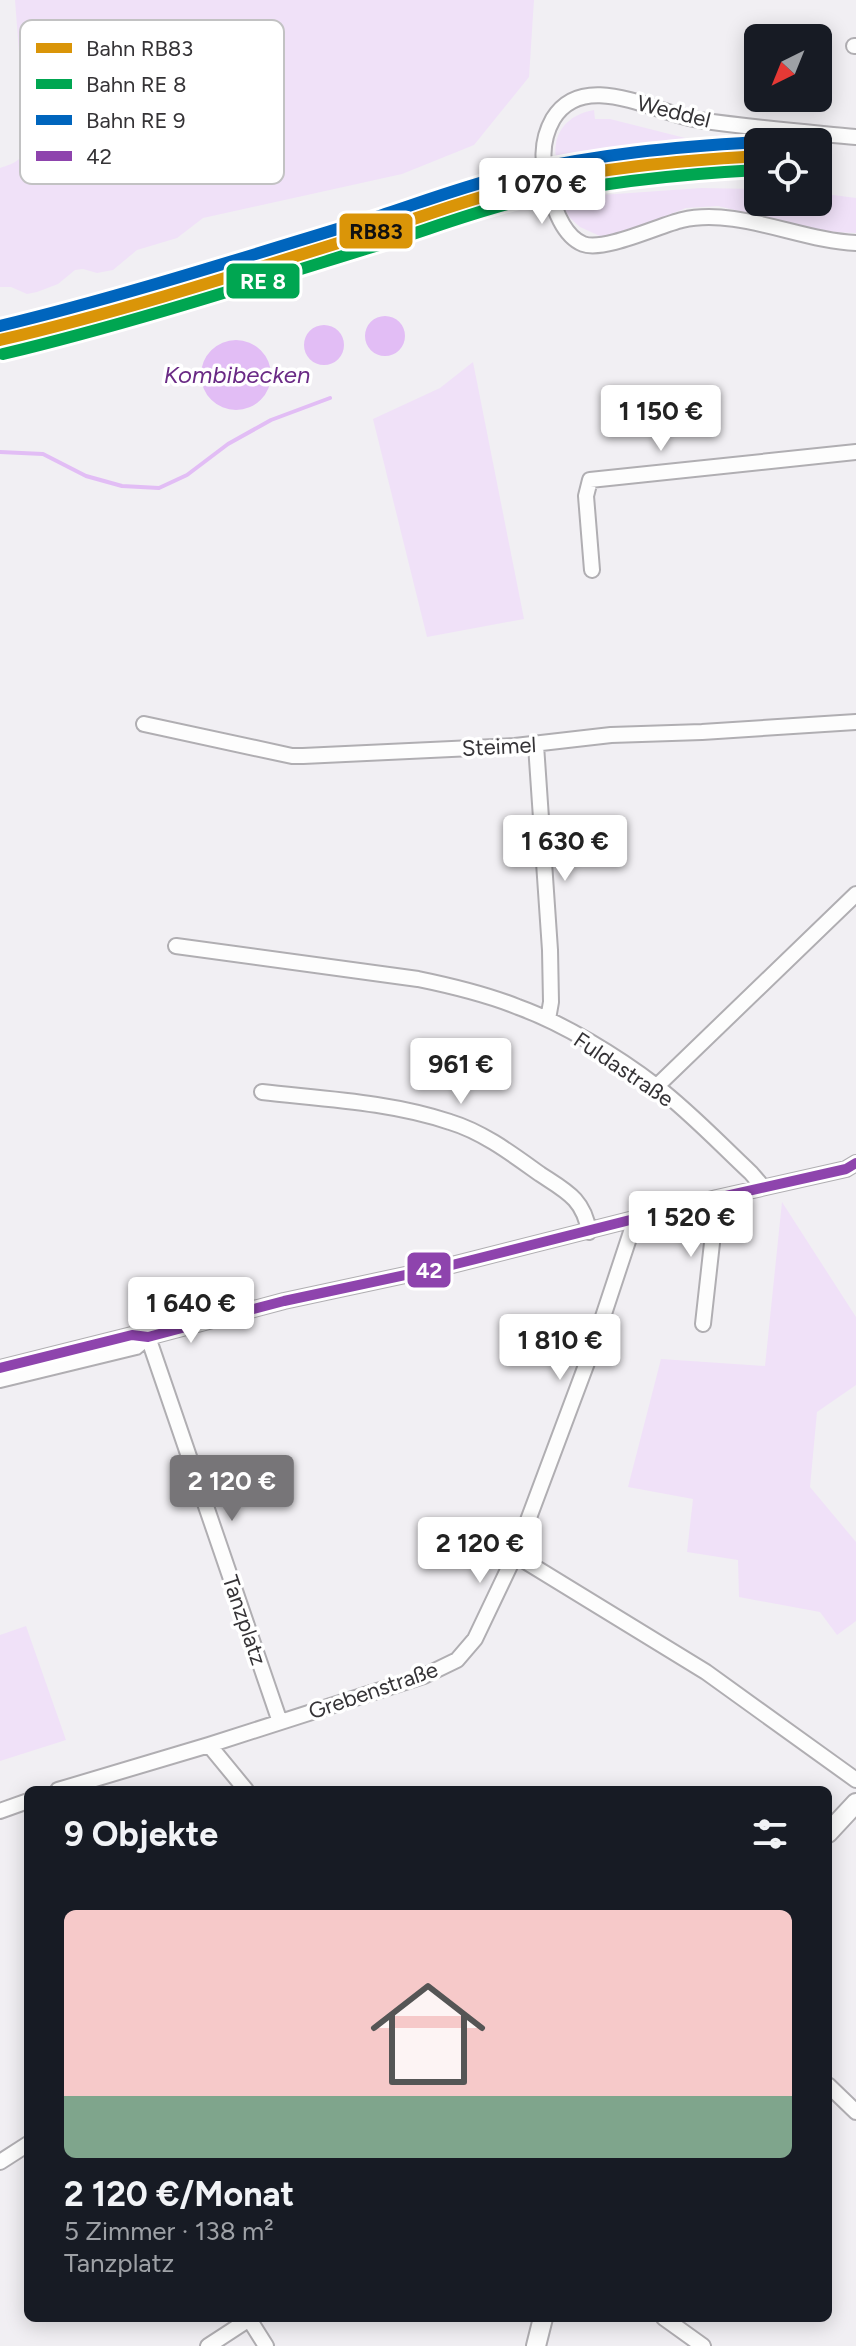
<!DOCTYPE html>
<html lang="de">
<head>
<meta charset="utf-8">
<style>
	:root { --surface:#171b24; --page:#20242c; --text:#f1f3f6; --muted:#9ea1a6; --accent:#777578 }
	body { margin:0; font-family:Figtree,sans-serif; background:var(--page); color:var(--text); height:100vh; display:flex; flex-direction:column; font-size:30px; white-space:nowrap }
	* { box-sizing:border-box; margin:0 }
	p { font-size:26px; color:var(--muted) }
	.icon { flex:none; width:44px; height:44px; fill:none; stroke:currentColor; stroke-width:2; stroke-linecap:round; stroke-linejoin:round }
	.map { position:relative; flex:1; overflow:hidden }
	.side { position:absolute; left:24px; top:1786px; width:808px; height:536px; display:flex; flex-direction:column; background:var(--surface); border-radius:12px; box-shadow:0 4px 20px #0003 }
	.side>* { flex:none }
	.needle { width:52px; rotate:223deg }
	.fabs { position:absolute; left:744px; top:24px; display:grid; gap:16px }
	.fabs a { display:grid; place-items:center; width:88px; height:88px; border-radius:12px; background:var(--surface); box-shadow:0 4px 20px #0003; font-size:40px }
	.price { position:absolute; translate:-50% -68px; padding:0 18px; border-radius:8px; background:#fff; color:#222; font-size:26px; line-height:52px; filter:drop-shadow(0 2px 4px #0008) }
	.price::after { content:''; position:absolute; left:50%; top:48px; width:24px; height:18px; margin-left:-12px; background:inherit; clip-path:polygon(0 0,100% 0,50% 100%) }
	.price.on { background:var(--accent); color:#fff }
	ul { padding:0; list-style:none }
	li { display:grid; align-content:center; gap:16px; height:424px; padding:0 40px }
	li span { display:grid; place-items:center; height:248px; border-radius:12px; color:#555 }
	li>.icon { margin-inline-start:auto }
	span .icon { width:144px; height:144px; fill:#fffc; stroke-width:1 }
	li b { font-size:34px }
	h2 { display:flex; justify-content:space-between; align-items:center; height:96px; padding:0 40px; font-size:34px }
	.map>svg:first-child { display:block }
	.green { fill:#f0e1f8 }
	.water { fill:#e2bdf5 }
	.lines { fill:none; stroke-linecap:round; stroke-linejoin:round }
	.stream { stroke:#e2bdf5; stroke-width:4 }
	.minor-casing { stroke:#b0aeb2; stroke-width:18 }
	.tertiary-casing { stroke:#b0aeb2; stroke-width:22 }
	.minor { stroke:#fdfdfd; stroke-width:14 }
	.tertiary { stroke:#fdfdfd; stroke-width:18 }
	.bus-1-casing { stroke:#fff; stroke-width:16 }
	.bus-1 { stroke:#8e44ad; stroke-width:10 }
	.rail-1-casing { stroke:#fff; stroke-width:18 }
	.rail-2-casing { stroke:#fff; stroke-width:18 }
	.rail-3-casing { stroke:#fff; stroke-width:18 }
	.rail-1 { stroke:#da9508; stroke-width:12 }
	.rail-2 { stroke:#00a651; stroke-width:12 }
	.rail-3 { stroke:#0065bd; stroke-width:12 }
	.labels { text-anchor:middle; stroke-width:7; stroke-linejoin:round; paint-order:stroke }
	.street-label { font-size:22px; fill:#353336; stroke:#fff }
	.water-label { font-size:24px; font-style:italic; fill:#6a2a85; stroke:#fff }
	.key { fill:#fff; stroke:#c2c2c3; stroke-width:2 }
	.key-label { font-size:22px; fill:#353336 }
	.line-badge { stroke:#fff; stroke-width:3 }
	.badge-label { font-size:22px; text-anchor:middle; font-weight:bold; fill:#fff }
	.pale-badge-label { font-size:22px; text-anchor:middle; font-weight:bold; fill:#111 }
</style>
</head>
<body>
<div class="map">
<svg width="856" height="2346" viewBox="0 0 856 2346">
	<rect width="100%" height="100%" fill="#f1eff3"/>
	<path class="green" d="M15 0H534L529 77 474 145 402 174 203 218 177 238 137 250 113 270 97 273 83 269 75 270 58 284 37 292 27 294 11 287H0V168C15 163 24 160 26 143Z
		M594 110 595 119H610L713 145 716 135 781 142H758V149L658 153 557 172C557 163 554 152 556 144 559 124 576 113 594 110Z
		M701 188 758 189V202H818V193L856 198V233L830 232 718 206 686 208 629 231 602 237 580 227 570 218 559 201 602 195Z
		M473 362 524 619 427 637 373 419 440 388Z
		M782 1202 856 1317V1385L817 1412 810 1487 856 1542V1621L837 1635 820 1612 739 1597 738 1560 687 1552 693 1499 628 1487 661 1359 765 1366Z
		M26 1626 66 1740 0 1761V1635Z"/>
	<path class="water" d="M365 336a20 20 0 1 1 40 0a20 20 0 1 1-40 0Z
		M304 345a20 20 0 1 1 40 0a20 20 0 1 1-40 0Z
		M201 375a35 35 0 1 1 70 0a35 35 0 1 1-70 0Z"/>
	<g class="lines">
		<path class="stream" d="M0 452 43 454 86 476 122 486 159 488 187 475 228 444 271 420 330 398"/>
		<g class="minor-casing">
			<path id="minor" d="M854 46H856
				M856 137C804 132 751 128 699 120 656 114 584 68 553 119 540 142 542 165 549 189 554 208 563 236 583 244 604 252 660 225 682 220 736 207 802 241 856 243
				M592 570 586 496 590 480 856 452
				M144 724 292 756H303L515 746 611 735 702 732 856 722
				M536 745 550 950 551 1002 548 1019
				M176 946 418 979C452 986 486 994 518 1007 563 1023 618 1057 656 1086 690 1112 720 1144 751 1173L763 1187
				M657 1086 856 894
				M262 1092C324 1099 391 1102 450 1122 483 1132 512 1154 540 1174 566 1191 584 1199 589 1232
				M703 1324 717 1198
				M148 1337 280 1722
				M0 1368 132 1335 148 1337 284 1301 452 1265 717 1198 846 1169 856 1163
				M0 1380 136 1347 148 1337
				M515 1555 594 1344 635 1220
				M209 1745 246 1790
				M58 1790 209 1745 424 1676 457 1660 475 1639 515 1555 706 1672 856 1780
				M0 1811 28 1801
				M828 2085 856 2112
				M0 2162 28 2144
				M664 2318 703 2346
				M249 2319 266 2346
				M208 2346 251 2318"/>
		</g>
		<g class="tertiary-casing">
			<path id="tertiary" d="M828 1833 856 1803
				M536 2346 543 2318"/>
		</g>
		<use href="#minor" class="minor"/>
		<use href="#tertiary" class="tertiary"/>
		<g class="bus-1-casing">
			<path id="bus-1" d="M0 1368 132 1335 148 1337 284 1301 452 1265 717 1198 846 1169 856 1163"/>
		</g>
		<use href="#bus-1" class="bus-1"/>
		<g class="rail-1-casing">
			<path id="rail-1" d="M0 340C124 311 245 272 367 234 417 219 467 199 518 187 596 168 677 161 758 156"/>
		</g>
		<g class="rail-2-casing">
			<path id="rail-2" d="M3 354C128 324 249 285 372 247 422 232 472 212 523 200 600 182 679 174 758 170"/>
		</g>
		<g class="rail-3-casing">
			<path id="rail-3" d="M0 326C124 296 245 257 367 220 417 204 466 185 517 173 596 154 676 147 757 142"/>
		</g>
		<use href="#rail-1" class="rail-1"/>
		<use href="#rail-2" class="rail-2"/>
		<use href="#rail-3" class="rail-3"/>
	</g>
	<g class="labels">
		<g class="street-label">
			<text transform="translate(674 111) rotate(14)" y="8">Weddel</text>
			<text transform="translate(499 746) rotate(-3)" y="8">Steimel</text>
			<text transform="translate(624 1069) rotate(34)" y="8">Fuldastraße</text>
			<text transform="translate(245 1620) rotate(71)" y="8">Tanzplatz</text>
			<text transform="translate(373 1690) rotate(-19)" y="8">Grebenstraße</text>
		</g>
		<g class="water-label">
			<text x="237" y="383">Kombibecken</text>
		</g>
	</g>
	<rect x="20" y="20" width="264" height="164" rx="12" class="key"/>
	<rect x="36" y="43" width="36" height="10" fill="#da9508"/>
	<rect x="36" y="79" width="36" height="10" fill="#00a651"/>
	<rect x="36" y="115" width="36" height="10" fill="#0065bd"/>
	<rect x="36" y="151" width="36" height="10" fill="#8e44ad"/>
	<g class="key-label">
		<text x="86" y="56">Bahn RB83</text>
		<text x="86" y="92">Bahn RE 8</text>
		<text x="86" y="128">Bahn RE 9</text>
		<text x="86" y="164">42</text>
	</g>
	<g class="line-badge">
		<rect x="338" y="212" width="76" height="38" rx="8" fill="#da9508"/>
		<rect x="225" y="262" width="76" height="38" rx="8" fill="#00a651"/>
		<rect x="406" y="1251" width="46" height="38" rx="8" fill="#8e44ad"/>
	</g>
	<g class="badge-label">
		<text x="263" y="289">RE 8</text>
		<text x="429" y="1278">42</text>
	</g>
	<g class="pale-badge-label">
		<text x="376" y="239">RB83</text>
	</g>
</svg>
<div class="fabs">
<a><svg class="needle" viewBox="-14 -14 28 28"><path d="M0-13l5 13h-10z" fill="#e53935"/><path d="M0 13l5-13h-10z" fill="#9ea1a6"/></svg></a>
<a><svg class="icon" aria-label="locate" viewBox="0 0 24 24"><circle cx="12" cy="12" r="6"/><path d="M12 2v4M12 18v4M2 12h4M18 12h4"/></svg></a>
</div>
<b class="price" style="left:542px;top:226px">1 070 €</b>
<b class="price" style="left:661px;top:453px">1 150 €</b>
<b class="price" style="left:565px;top:883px">1 630 €</b>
<b class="price" style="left:461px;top:1106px">961 €</b>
<b class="price" style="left:691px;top:1259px">1 520 €</b>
<b class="price" style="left:191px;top:1345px">1 640 €</b>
<b class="price" style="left:560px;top:1382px">1 810 €</b>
<b class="price on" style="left:232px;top:1523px">2 120 €</b>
<b class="price" style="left:480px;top:1585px">2 120 €</b>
<section class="side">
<h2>9 Objekte<svg class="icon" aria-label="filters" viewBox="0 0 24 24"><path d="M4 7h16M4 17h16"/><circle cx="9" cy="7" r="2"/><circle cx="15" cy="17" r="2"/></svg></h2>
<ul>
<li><span style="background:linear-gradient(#f6c9c9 75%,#7fa58c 0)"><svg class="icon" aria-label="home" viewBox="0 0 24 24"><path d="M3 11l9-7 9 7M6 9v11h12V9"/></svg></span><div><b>2 120 €/Monat</b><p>5 Zimmer · 138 m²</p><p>Tanzplatz</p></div></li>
</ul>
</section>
</div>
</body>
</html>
